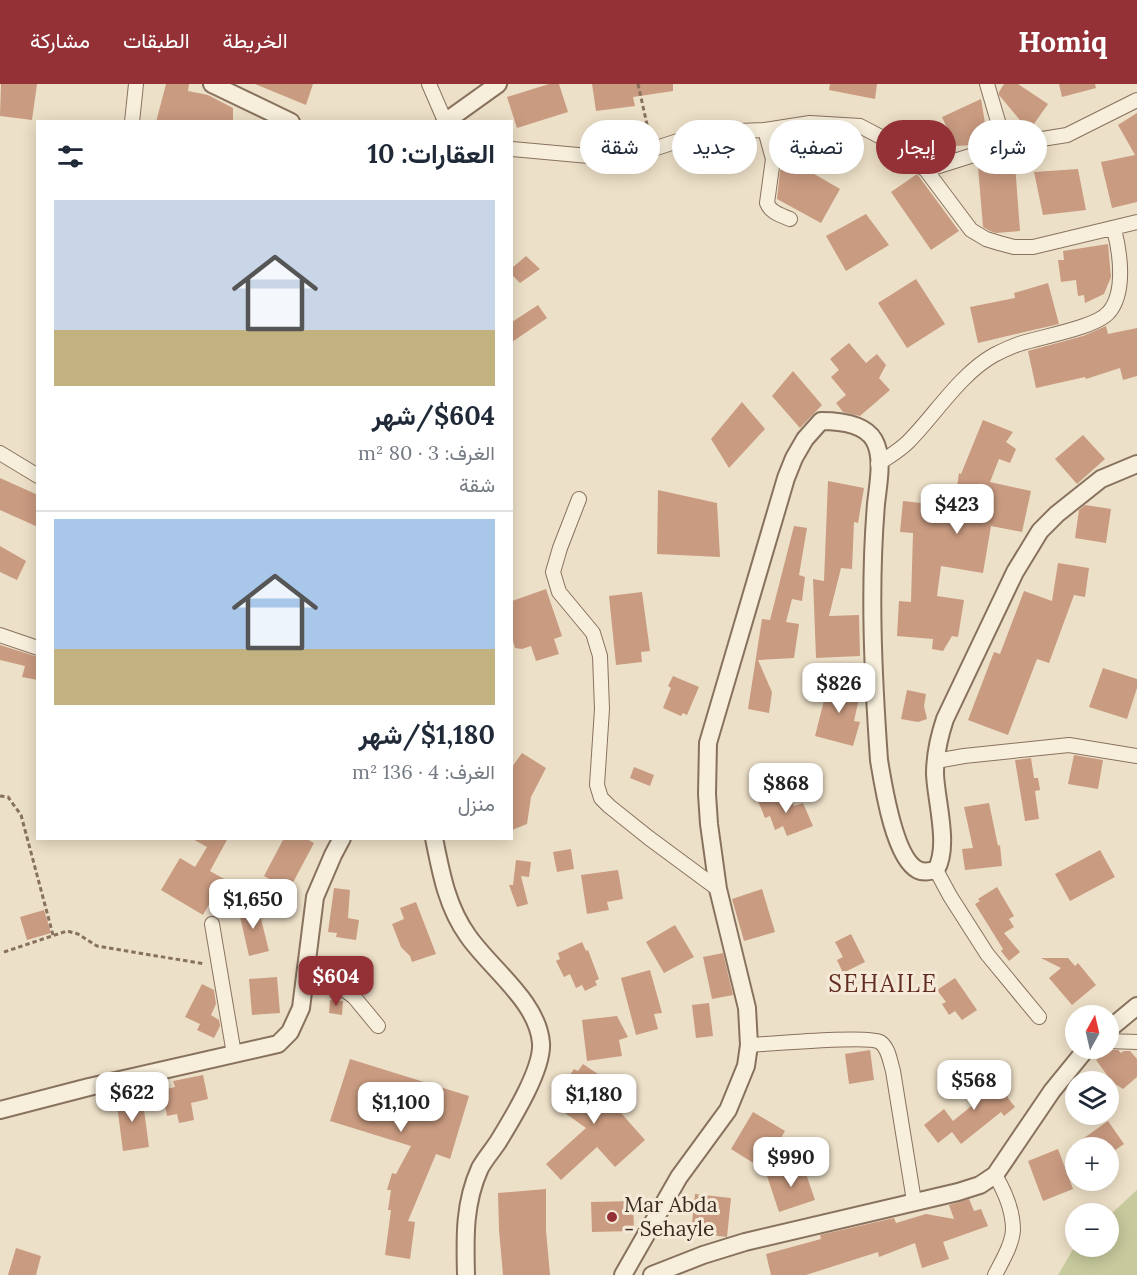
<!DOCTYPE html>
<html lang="ar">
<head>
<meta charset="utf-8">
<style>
	:root { --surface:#fff; --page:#f2f2f3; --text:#1f2937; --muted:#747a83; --line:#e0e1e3; --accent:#943137 }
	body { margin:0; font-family:Lora,Vazirmatn,serif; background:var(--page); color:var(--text); direction:rtl; height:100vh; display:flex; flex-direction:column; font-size:22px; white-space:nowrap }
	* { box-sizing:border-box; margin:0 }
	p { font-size:20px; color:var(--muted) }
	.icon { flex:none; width:33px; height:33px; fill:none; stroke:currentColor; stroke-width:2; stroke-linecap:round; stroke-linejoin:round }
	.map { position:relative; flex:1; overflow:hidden; direction:ltr }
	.details { position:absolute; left:36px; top:36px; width:477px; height:720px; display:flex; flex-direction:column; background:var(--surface); border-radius:0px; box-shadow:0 3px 15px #0003; direction:rtl }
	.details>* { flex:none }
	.hud { position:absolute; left:531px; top:36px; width:516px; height:54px; direction:rtl; display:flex; gap:12px }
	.needle { width:39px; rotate:8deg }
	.tools { position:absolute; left:1065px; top:921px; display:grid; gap:12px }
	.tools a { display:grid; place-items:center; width:54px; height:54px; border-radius:50%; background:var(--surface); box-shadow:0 3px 15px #0003; font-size:30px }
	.price { position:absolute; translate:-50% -51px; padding:0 14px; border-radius:12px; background:#fff; color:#222; font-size:20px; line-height:39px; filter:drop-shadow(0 2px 3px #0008) }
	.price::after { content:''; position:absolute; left:50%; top:36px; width:18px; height:14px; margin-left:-9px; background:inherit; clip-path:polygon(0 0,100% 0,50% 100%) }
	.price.active { background:var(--accent); color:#fff }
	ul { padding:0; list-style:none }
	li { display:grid; align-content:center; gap:12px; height:318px; padding:0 18px }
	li+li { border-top:2px solid var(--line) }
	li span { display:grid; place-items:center; height:186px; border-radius:0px; color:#555 }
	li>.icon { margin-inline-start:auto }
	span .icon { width:108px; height:108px; fill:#fffc; stroke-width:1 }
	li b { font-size:26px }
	h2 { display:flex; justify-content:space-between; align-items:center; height:72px; padding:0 18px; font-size:26px }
	.pill { padding:0 21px; border-radius:27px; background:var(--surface); box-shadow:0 3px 15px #0003; font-size:21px; line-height:54px }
	.pill.active { background:var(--accent); color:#fff }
	header { display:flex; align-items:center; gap:36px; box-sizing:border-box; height:84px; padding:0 30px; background:var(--accent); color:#fff }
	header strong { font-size:28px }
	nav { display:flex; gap:33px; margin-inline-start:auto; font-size:21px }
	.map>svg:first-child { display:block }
	.green { fill:#c7ca9c }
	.building { fill:#c99b80 }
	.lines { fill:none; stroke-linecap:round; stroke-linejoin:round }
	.minor-casing { stroke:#88725e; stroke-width:16 }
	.tertiary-casing { stroke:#88725e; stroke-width:20 }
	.path { stroke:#88725e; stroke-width:3; stroke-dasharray:4.5 3; stroke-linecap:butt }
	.minor { stroke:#f7eedb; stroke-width:14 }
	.tertiary { stroke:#f7eedb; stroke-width:16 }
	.poi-dot { fill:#943137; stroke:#f4ead7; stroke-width:2 }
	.labels { text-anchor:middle; stroke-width:6; stroke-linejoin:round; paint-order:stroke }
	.poi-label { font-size:21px; fill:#392b21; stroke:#f4ead7; text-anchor:start }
	.quarter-label { font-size:24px; letter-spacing:1.5px; fill:#632d22; stroke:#f4ead7 }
</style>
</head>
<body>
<header>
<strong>Homiq</strong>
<nav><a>الخريطة</a><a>الطبقات</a><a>مشاركة</a></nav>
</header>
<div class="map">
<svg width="1137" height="1191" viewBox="0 0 1137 1191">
	<rect width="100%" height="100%" fill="#ede0c8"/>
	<path class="green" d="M1137 1106V1191H1058L1075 1162H1108L1109 1132Z"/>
	<path class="building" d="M1 0H37L32 36 0 32Z
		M166 0H189L188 7 208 11 233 24V38H156Z
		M255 0H313L306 21Z
		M549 0H559L568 28 517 44 507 13Z
		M592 0H673V7L633 13 635 22 596 27Z
		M830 0H877L875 15 829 6Z
		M1004 0H1018L1048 20 1029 47 999 11V8Z
		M1059 0H1095L1096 4 1062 13Z
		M981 15 987 51 976 52 974 61 955 62 942 33Z
		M1137 29V118L1112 124 1101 78 1135 71 1118 41Z
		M814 48 858 51 862 53 859 77 843 75 842 78 810 72Z
		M792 77 840 105 821 139 777 115 780 87 785 78 789 81Z
		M1015 80 1020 147 996 149 990 147 983 143 978 83Z
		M1078 85 1086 126 1043 131 1034 88Z
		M917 90 959 147 931 166 891 108Z
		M866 130 889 161 846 187 826 152Z
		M1108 160 1111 193 1104 210 1085 219 1084 211 1078 212 1076 196 1061 198 1058 176H1064L1063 167Z
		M526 172 540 185 520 199 512 191V184Z
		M916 195 945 240 907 264 878 219Z
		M1048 199 1059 240 978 259 970 223 1015 214 1014 209Z
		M538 221 547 234 512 258V238Z
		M1106 242 1108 250 1137 244V292L1123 296 1120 284 1086 295 1085 293 1036 304 1028 267 1083 252Z
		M849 259 866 279 877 270 886 281 879 294 890 306 860 332 843 328 836 319 846 311 831 293 839 286 830 275Z
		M793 287 822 321 800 344 772 312Z
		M742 318 765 345 729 384 711 355Z
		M983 336 1013 348 1006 358 1016 365 1010 379 999 375 990 398 1031 407 1022 448 991 442 983 489 941 482 937 512 964 516 958 553 952 552 943 567 932 565 933 555 897 552 899 517 911 518 913 449 900 448 903 417 921 419 923 406 956 410 959 389 961 390Z
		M1083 351 1105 375 1077 400 1055 375Z
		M0 394 38 411V443L0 426Z
		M828 397 864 404 858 439 854 438 852 485 841 484 829 532 859 531 860 572 816 574 813 495 824 497Z
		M658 406 717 419 720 473 657 470Z
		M1085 421 1111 425 1106 459 1075 454 1079 426Z
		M794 442 807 444 799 491 805 493 802 517 792 515 786 538 799 540 794 574 758 576 772 608 769 629 748 625 762 535 770 536Z
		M0 462 26 477 17 496 0 488Z
		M1058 479 1089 484 1085 513 1074 511 1049 579 1037 575 1008 651 968 636 994 568 1000 570 1024 507 1052 517Z
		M546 505 562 552 554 555 559 570 536 577 531 562 522 565 515 564 512 554V517Z
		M642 508 650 567 641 568 642 578 616 581 609 512Z
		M0 561 38 573V596L22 593 25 582 0 576Z
		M1103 584 1137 595V604L1127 635 1089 623Z
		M673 592 699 603 687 631 683 629 681 632 663 624 671 604 668 602Z
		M829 597 861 605 854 637 860 638 853 662 815 652Z
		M907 606 926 610 924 622 927 635 918 638 901 635Z
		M522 669 546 684 531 713 527 740 512 746V683Z
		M1074 671 1103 676 1098 705 1068 700Z
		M1031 674 1034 694H1038L1040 706 1035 707 1039 735 1025 737 1015 676Z
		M634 683 654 691 650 702 630 694Z
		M779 709 781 713 789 710 794 722 803 719 813 742 787 752 783 742 775 746 770 732 765 734 758 717Z
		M989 719 998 762 1000 761 1002 782 965 786 962 765 973 764 964 723Z
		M191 754H228L210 787 224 795 203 831 161 806 180 774 195 783 207 763Z
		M284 754H305L314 759 289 806 264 792Z
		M571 765 574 785 557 788 553 768Z
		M1100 766 1115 793 1070 817 1055 790Z
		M516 776 531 778 529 793 521 792 528 820 517 823 509 801H513Z
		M618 786 623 815 607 818 609 826 587 830 581 791Z
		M997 803 1014 832 1009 835 1014 843 1004 849 1020 868 1009 877 1001 867 1003 865 975 820 980 817 978 815Z
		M334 804 350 806 348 834 359 836 356 856 336 853 337 849 328 848Z
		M762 805 775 848 744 857 732 815Z
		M416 818 436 870 412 878 410 872 401 863 392 840 404 835 400 824Z
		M257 819 269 867 249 872 238 824Z
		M44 826 51 849 27 856 20 833Z
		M675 841 694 873 664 889 646 858Z
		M851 850 865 878 843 889 837 876 843 873 835 858Z
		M582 858 586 867 588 866 599 895 595 897 597 901 585 907 582 901 576 904 570 890 564 893 556 877 560 875 558 869Z
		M723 869 733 911 712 915 703 873Z
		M1041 874H1068L1075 882 1078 879 1096 901 1072 921 1049 894 1061 884Z
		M650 886 662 929 654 930 658 945 636 951 621 894Z
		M277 893 280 929 252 931 249 895Z
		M955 894 977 926 962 936 955 927 949 931 942 920 946 918 937 906Z
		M202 900 214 906 216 920 211 931 219 936 220 942 214 954 197 946 200 940 185 933Z
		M330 916 343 917 342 931 329 929Z
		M709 919 713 952 696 954 692 921Z
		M617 932 628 953 619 956 622 972 587 977 582 936Z
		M870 966 874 996 849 1000 845 970Z
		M1110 966H1118L1121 969 1124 967H1130L1137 975V993L1123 1005 1112 998 1096 976Z
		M350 975 469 1012 450 1075 436 1070 408 1137 415 1138 410 1175 385 1171 391 1126H388L391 1106H387L392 1089 396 1090 411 1062 330 1037Z
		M583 980 601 992 598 996 610 1004 605 1011 645 1056 615 1083 597 1063 561 1096 546 1080 586 1044 565 1029 573 1019 564 1013 570 1005 563 1001 574 985 578 987Z
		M1000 990 1008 1000 1005 1002 1008 1014 1015 1023 1004 1032 1001 1028 961 1060 952 1048 938 1059 924 1041 944 1025 953 1037 974 1020 967 1010 976 1003 973 1001 984 993H996Z
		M203 991 208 1015 191 1019 194 1036 179 1039 177 1030 167 1032 162 1006 175 1003 173 997Z
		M142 1011 149 1063 123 1067 116 1014Z
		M753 1028 785 1047 763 1085 731 1065Z
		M1108 1037 1124 1060 1108 1071V1064H1070Z
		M1058 1065 1073 1105 1043 1117 1028 1077Z
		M803 1081 815 1116 779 1128 767 1092Z
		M546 1105V1146L550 1191H503L499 1146 498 1109Z
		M695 1110 731 1114 727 1153 691 1149Z
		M969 1115 974 1127 981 1125 988 1142 943 1158 949 1175 922 1184 915 1159 879 1173 878 1168 806 1191H771L766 1170 821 1155 820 1151 894 1134 896 1139 926 1130 954 1135 949 1121Z
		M633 1117 634 1147 592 1148 591 1118Z
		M16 1164 41 1172 36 1191H8Z"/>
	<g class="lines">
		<g class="minor-casing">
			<path id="minor" d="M429 0 445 37
				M987 0 1005 61 1067 51 1137 16
				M132 38 136 0
				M765 46 773 75 767 119C771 129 781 131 790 135
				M512 65 600 73H629L690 53 714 48 765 46 810 39 860 42 883 54 926 86 971 146 986 155 999 159 1014 163H1033L1137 138
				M926 86 1005 61
				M0 369 38 392
				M878 380C888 373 899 367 908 358 935 331 960 290 994 271 1002 267 1010 263 1019 260 1039 253 1096 244 1109 228 1126 208 1120 168 1114 145
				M579 415 560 464 553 488 559 508 593 549 600 572 602 625 597 701 601 714 609 722 649 754 718 805
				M0 551 38 564
				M936 677 964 672 1069 661 1137 672
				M936 786 950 812 987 870 1039 933
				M212 840 234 970
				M307 878 354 913 378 942
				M1108 957 1137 958
				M749 961C770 960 868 951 880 958 889 964 890 978 893 987L914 1117
				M995 1091C1004 1106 1013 1127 1013 1146 1012 1161 1002 1177 995 1191"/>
		</g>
		<g class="tertiary-casing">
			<path id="tertiary" d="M212 0 291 38
				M445 38 498 0
				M434 754C441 789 447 823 468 852 491 885 538 918 541 959 543 985 512 1035 498 1058 492 1067 485 1075 480 1084 464 1119 465 1153 466 1191
				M1108 946 1137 922
				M0 1026 89 1003 278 960 290 948 301 924 315 813 333 771 342 754
				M623 1191 679 1093 728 1026 746 982 749 961 747 924 718 805 709 740 707 710 708 659 786 394 794 374 805 355 821 337C838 337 864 339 874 356 884 373 878 401 876 420 869 505 873 590 879 676 883 700 894 774 918 786 924 789 930 787 936 786 950 762 936 717 935 690 935 671 939 653 945 635L1015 488 1040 447 1057 430 1101 395 1137 380
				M652 1191 703 1171 745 1158 958 1108 980 1101 995 1091 1052 1007 1087 964"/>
		</g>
		<path class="path" d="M638 0 650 54
			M0 712 8 713 21 731 53 851
			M4 868 67 847 78 850 97 862 205 880"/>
		<use href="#minor" class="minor"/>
		<use href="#tertiary" class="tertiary"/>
	</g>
	<circle class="poi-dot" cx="612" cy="1133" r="6"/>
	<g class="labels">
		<g class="poi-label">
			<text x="624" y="1128">Mar Abda<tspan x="624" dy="24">- Sehayle</tspan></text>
		</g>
		<g class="quarter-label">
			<text x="883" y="908">SEHAILE</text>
		</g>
	</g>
</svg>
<div class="tools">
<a><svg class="needle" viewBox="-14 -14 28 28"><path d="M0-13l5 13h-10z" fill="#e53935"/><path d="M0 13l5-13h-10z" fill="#747a83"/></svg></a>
<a><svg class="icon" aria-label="layers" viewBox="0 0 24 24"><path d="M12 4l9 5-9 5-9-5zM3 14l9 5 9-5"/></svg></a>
<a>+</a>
<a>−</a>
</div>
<b class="price" style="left:957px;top:451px">$423</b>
<b class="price" style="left:839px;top:630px">$826</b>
<b class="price" style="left:786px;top:730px">$868</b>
<b class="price" style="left:253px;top:846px">$1,650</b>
<b class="price active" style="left:336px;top:923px">$604</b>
<b class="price" style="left:974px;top:1027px">$568</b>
<b class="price" style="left:132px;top:1039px">$622</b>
<b class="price" style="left:594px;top:1041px">$1,180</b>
<b class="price" style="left:401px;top:1049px">$1,100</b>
<b class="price" style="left:791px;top:1104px">$990</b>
<div class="hud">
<a class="pill">شراء</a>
<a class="pill active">إيجار</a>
<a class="pill">تصفية</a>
<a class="pill">جديد</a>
<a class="pill">شقة</a>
</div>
<section class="details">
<h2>العقارات: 10<svg class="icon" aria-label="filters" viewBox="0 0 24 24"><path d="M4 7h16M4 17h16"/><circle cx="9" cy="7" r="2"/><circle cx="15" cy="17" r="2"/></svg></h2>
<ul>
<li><span style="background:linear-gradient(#c9d6e8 70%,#c2b280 0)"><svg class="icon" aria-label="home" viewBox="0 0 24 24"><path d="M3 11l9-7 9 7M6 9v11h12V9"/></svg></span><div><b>$604/شهر</b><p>الغرف: 3 · 80 m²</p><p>شقة</p></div></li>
<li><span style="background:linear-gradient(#a9c7e8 70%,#c2b280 0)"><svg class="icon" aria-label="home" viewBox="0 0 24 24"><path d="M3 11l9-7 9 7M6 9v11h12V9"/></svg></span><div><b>$1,180/شهر</b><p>الغرف: 4 · 136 m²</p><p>منزل</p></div></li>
</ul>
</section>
</div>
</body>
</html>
